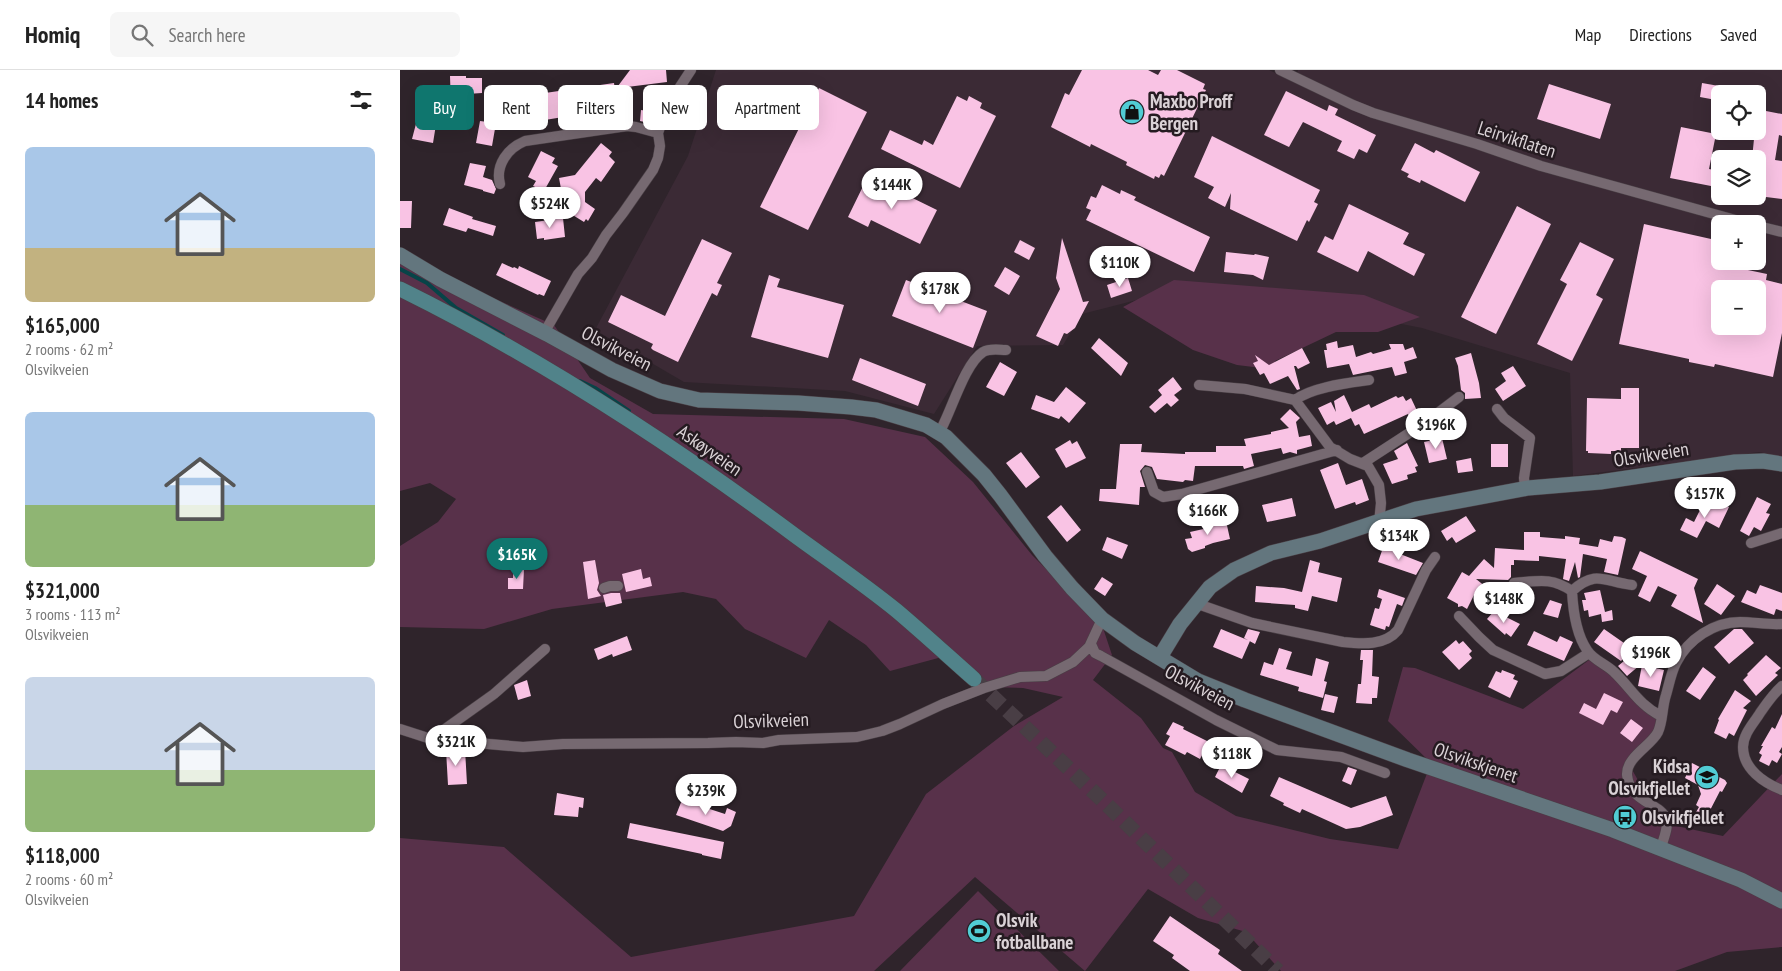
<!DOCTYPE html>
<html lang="en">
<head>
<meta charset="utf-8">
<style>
	:root { --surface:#fff; --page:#f6f6f6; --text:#222; --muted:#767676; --line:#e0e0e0; --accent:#0f766e }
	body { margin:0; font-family:"PT Sans Narrow",sans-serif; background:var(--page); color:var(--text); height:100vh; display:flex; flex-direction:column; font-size:19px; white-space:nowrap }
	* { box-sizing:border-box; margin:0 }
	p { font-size:16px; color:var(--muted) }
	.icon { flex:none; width:28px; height:28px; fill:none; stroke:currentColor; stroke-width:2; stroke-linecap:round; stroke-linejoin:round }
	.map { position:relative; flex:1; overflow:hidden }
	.sheet { display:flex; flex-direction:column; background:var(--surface); width:400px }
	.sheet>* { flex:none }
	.guide { position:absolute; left:15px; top:15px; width:475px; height:45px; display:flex; gap:10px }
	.controls { position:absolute; left:1311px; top:15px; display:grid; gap:10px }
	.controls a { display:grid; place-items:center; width:55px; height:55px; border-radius:8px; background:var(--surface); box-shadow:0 5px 20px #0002; font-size:25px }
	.price { position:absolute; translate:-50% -42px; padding:0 11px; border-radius:18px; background:#fff; color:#222; font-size:16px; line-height:32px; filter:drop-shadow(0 1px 2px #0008) }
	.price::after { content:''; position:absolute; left:50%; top:30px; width:15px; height:11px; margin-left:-8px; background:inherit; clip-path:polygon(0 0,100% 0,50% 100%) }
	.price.on { background:var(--accent); color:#fff }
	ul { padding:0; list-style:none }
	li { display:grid; align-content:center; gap:10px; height:265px; padding:0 25px }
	li span { display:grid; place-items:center; height:155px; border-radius:8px; color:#555 }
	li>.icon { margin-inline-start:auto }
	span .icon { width:90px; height:90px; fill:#fffc; stroke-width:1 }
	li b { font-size:21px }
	h2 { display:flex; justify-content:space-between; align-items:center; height:60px; padding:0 25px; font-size:21px }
	.pill { padding:0 18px; border-radius:8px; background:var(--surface); box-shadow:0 5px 20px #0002; font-size:18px; line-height:45px }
	.pill.on { background:var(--accent); color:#fff }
	header { display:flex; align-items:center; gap:30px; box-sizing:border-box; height:70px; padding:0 25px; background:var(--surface); border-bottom:1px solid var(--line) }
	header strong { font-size:24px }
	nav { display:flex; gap:28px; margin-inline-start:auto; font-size:18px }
	.search { width:350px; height:45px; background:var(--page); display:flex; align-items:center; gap:12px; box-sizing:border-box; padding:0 18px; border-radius:8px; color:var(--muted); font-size:19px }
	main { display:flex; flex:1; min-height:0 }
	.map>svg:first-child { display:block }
	.built { fill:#3b2a35; fill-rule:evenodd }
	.green { fill:#58314a }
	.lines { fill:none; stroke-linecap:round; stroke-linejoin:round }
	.stream { stroke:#074448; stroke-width:4 }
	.building { fill:#f9c3e4; fill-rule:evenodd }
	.primary-tunnel { stroke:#493e45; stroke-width:15; stroke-dasharray:15 8; stroke-linecap:butt }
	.street-casing { stroke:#4a4046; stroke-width:11 }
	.secondary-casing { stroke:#4a4046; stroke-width:16 }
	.primary-casing { stroke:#4a4046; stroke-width:16 }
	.street { stroke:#766971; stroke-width:10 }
	.secondary { stroke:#63767e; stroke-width:15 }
	.primary { stroke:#51838a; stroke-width:15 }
	.labels { text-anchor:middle; stroke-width:5; stroke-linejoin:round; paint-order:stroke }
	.poi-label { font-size:19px; font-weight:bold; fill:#dad2d6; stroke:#251b21; text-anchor:start }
	.street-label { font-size:19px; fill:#dad2d6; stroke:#251b21 }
</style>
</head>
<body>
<header>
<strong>Homiq</strong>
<div class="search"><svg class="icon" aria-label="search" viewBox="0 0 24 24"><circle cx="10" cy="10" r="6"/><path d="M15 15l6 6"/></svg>Search here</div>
<nav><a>Map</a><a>Directions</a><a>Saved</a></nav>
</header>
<main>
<section class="sheet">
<h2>14 homes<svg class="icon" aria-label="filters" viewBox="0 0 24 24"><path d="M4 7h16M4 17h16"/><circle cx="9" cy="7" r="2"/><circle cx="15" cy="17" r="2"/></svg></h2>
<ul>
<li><span style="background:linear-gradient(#a9c7e8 65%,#c2b280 0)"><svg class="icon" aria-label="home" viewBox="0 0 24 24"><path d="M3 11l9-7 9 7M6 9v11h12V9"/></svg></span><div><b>$165,000</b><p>2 rooms · 62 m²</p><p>Olsvikveien</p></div></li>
<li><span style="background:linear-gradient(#a9c7e8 60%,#8fb573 0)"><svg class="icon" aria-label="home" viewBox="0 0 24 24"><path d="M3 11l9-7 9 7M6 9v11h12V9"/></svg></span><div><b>$321,000</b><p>3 rooms · 113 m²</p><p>Olsvikveien</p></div></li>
<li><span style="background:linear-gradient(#c9d6e8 60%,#8fb573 0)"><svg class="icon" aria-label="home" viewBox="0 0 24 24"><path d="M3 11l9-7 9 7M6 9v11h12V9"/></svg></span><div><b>$118,000</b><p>2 rooms · 60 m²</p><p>Olsvikveien</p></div></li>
</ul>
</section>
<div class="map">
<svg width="1382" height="901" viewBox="0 0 1382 901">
	<rect width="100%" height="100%" fill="#2f242b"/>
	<path class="built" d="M316 0H869L895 12 898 0H1382V387L1359 382 1173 406 1170 303 1022 258 799 214 682 244 663 275 577 276 534 344 445 321 284 312 195 260 288 86ZM1320 24H1358V61H1320ZM1320 89H1358V126H1320ZM1320 154H1358V191H1320ZM1320 219H1358V256H1320Z"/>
	<path class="green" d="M0 187 154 255 190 308 253 344 444 349 525 367 573 412 632 485 702 555 712 585 693 610 741 648 763 678 772 682 795 722 836 746 930 769 998 779 1031 693 988 651 1003 597 1015 598 1123 639 1193 587 1259 652 1230 696 1262 753 1323 766 1382 704V877L1327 882 1275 901H881L846 862 798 848 748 819 685 901 575 807 474 901H0V768L104 777 231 887 454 846 526 724 614 656 663 627 623 618 584 617 542 587 490 601 466 575 429 550 406 588 345 559 316 529 283 522 152 539 84 559 0 557V476L38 452 56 429 30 413 0 421Z
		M774 210 964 225 1020 247 978 262H936L875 291 879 300 837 295 793 280 723 237Z
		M578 821 659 901H500Z"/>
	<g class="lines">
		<path class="stream" d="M0 199 27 213 56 238 103 265
			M180 311 195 318 229 341"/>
	</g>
	<path class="building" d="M230 0H266L267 12 227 17V25L215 26V34L199 36 200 39 189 40 191 54 176 56 175 45 145 50 143 42H137L136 35 145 23 214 13 215 20Z
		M682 0H748L758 5 761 0H777L805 14 803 19 806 20 764 106 761 104 759 108 755 106 754 109 726 95 727 92 691 74 690 77 651 57 665 23 669 25Z
		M50 6H66V8H82V23L67 24V36L51 37Z
		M1302 13 1319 16 1316 30 1300 27Z
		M1149 14 1211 34 1200 69 1137 49Z
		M419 18 467 42 408 160 360 137Z
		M886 21 927 41 929 35 938 39 935 45 976 65 967 83 959 79 954 89 937 81 942 71 903 52 889 77 864 65Z
		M557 26 567 31 569 26 582 33 580 38 596 46 560 118 481 79 490 60 522 75 524 70 533 75Z
		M25 33 39 36 33 73 12 69 17 50 21 51Z
		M241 40 255 42 254 54 240 51Z
		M1366 41 1382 44V66L1379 65 1375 90 1382 91V129L1358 126V89H1352L1354 69 1356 70 1361 42 1366 43Z
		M80 51 96 53 92 76 76 73Z
		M1281 57 1316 64 1309 99 1314 100 1311 116 1270 108Z
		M812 66 920 120 914 132 918 134 909 152 907 150 897 171 830 139 831 123 825 137 808 128 814 117 794 107Z
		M201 73 212 82 209 86 215 92 201 112 196 108 185 122V132L195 139 188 151 186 149 184 152 171 144V122L162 124 159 108 175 105Z
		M1015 73 1034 83 1036 80 1080 102 1065 132 1021 110 1020 113 1007 107 1009 104 1001 100Z
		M141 81 155 88 152 93 158 96 144 121 133 116 136 111 128 107Z
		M70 93 86 96 83 107 92 110 96 119 94 124 83 121V120L64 115Z
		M469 104 489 114 488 116 537 140 520 174 471 150 468 157 448 147Z
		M702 115 720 124 721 120 736 127 734 130 810 167 794 202 686 150 691 140 686 138 691 126 696 128Z
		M0 131H12L11 158H0Z
		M949 134 1009 163 1003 174 1025 184 1014 206 968 181 958 202 917 182 925 166 933 170Z
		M1117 136 1151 154 1096 264 1061 247Z
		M49 138 73 147 72 149 96 156 93 166 68 158 66 162 43 155Z
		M163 148 165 167 144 170V168L137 169 135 152Z
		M1244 154 1320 171V191H1325L1324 195 1367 204 1366 210 1382 214V263L1373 307 1315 294 1314 297 1289 292V289L1219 274ZM1320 219H1358V256H1320Z
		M662 168 683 232 689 231 675 258 667 264 664 263 658 276 636 266 660 219 656 208Z
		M302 169 332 183 317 213 322 215 317 226 312 223 278 292 253 280 251 278 253 274 208 252 221 225 265 246Z
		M620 170 635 178 629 190 614 182Z
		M1180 172 1214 189 1196 225 1203 229 1172 291 1137 274 1167 214 1160 210Z
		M826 182 854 185 855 184 869 187 863 210 853 205 824 202Z
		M102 193 113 198 114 197 118 199 119 196 151 211 144 226 139 224 138 225 96 205Z
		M605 197 620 206 609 225 594 216Z
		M369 205 380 209 377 217 444 235 428 288 351 267Z
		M728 208 732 221 711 228 707 215Z
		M506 210 587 241 573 278 492 246Z
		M699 268 728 293 721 306 691 278Z
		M937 271 938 278 953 275 956 287 971 282 973 284 991 279 989 274H1003L1005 280 1013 277 1017 288 1004 292 1007 303 995 306 992 297 953 305 949 294 927 298 924 280H927L926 274Z
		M902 278 910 293 898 299 896 296H894L900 319 897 320 888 306 870 314 864 303 860 305 853 293 858 291 855 285 869 295Z
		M1071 283 1079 313 1081 328 1065 329V323L1061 320 1058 296 1055 288Z
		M460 288 526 314 518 336 452 310Z
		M600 292 617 302 604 326 586 317Z
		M1113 296 1126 316 1103 331 1095 319 1106 311 1101 303Z
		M773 307 782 319 774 325 779 330 771 337 767 333 755 343 749 337 762 325 758 320Z
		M666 317 686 333 669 353 661 346 659 349 631 339 636 325 654 332Z
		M1221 318H1239V378H1221V381H1211V384L1188 383V381H1186L1187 328 1221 329Z
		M944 325 952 342 969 334 971 338 996 326 998 328 1003 326 1006 331 1011 328 1019 345 1010 349 1008 344 964 364 959 354 955 356 951 348 936 355 934 351 927 355 918 338 931 332 936 342 934 331Z
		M890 339 900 348 896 352 899 367 910 365 912 376 897 380V384L890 382 883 384 881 378 851 384 854 396 844 399 843 396H795L793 411 785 410 783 412 757 409 752 397 745 395 740 401 745 417H740L739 435 699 431 700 419H716L720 374H742L741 382 785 384V382H816V376H846L844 369 871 364V362L889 358 880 349Z
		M1042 368 1047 389 1029 393 1024 372Z
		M670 370 672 374 677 371 686 388 666 398 655 379Z
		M1007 373 1018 396 1015 397 1017 402 1007 405 1008 409 992 414 983 394 998 389 994 381Z
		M1091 374H1108V397H1091Z
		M621 382 640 407 626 418 606 393Z
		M1071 388 1073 401 1058 403 1056 391Z
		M938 393 946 415 962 409 969 430 956 435 955 432 935 439 920 400Z
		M1357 427 1371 434 1366 443 1370 444 1361 461 1354 457 1349 466 1340 461Z
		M892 428 896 446 867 452 862 435Z
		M1316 431 1329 437 1319 458 1306 451 1297 468 1280 460 1286 448 1294 452 1303 434 1313 438Z
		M661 435 681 460 667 472 647 447Z
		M1066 446 1076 461 1056 473 1052 467 1047 471 1041 461Z
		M826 451 830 469 813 473 805 476V478L792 482 788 479 785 469 792 468 790 462 808 458 807 455Z
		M1124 462H1140V467L1165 469V466L1180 468 1179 474 1198 477 1200 469 1212 472 1214 466 1222 467 1226 469 1218 505 1204 502 1207 489 1183 484 1180 507 1178 508 1175 492 1169 511 1163 509 1166 489 1139 486V491L1114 490V495H1111V507L1108 510 1076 509 1106 533 1075 523 1067 539 1062 536 1058 537V534L1047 528 1062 502 1069 506 1084 489 1094 498 1095 478 1124 480Z
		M707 467 728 475 722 489 702 480Z
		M984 475 996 479 995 482 1023 493 1016 505 978 492Z
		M1240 481 1298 509 1294 518 1303 553 1271 536 1277 525 1258 516 1250 532 1238 526 1247 506 1232 499Z
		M195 490 199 513 197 520 201 526 188 529 183 492Z
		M910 490 920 493 918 502 942 508 937 532 912 526 908 541 895 538V535L855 532 856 516 884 518 902 522Z
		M113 499H124L123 519H108V508H113Z
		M241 499 243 509 250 507 252 516 226 522 222 504Z
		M702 507 713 514 705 526 694 519Z
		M1317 514 1335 526 1321 545 1304 534Z
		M1360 515 1382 523V541L1376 539 1374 545 1341 532 1347 520 1356 524Z
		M979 519 1005 528 1002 536 997 534 989 557 986 556 985 560 970 555 975 538 979 539 982 529 977 527Z
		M1200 520 1205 542 1212 540 1213 550 1202 552 1201 544 1189 547 1188 540 1184 541 1182 530H1186L1184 523Z
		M211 523H220L222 533 206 537 203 525Z
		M1150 530 1162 534 1158 548 1143 544Z
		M1094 541 1120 554 1111 567 1106 563 1105 565 1087 549Z
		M821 559 850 571 842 589 813 577Z
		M848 559 860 562 855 574 844 568Z
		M1204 559 1224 573 1228 569 1235 576 1221 591 1194 572Z
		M1334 559H1342L1354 573 1329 594 1314 577Z
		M1134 561 1157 572 1160 566 1173 572 1164 591 1127 575Z
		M227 566 232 580 213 587 212 584 198 590 194 579Z
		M1056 570 1059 574 1063 571 1072 581 1069 584 1072 588 1059 600 1042 582Z
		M879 578 892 582 886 599 912 606 916 588 929 592 924 611 927 612 923 628 898 621 899 617 860 605 864 592 873 595Z
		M961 580H973L972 606 979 607 977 628H972V634L956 633 958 614H961L963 590H960Z
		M1366 585 1381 598 1375 603 1378 605 1356 626 1343 610 1348 605 1347 604Z
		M1224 591 1240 595 1227 606 1218 596Z
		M1242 595 1264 600 1259 621 1238 616Z
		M1303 597 1316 607 1300 630 1286 621Z
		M1102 600 1115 605 1113 609 1118 611 1110 628 1088 617 1096 601 1101 603Z
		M127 610 131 626 118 630 114 615Z
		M1335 620 1351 631 1343 638 1347 640 1334 666 1329 663 1326 669 1314 663 1319 650 1318 649Z
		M1204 623 1223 632 1217 643 1211 640 1203 655 1179 643 1184 633 1196 639Z
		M925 624 938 627 934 643 921 640Z
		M1382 644V677L1379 682 1382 684 1377 693 1372 690 1369 696 1359 691 1362 685 1359 683 1363 676H1361L1372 657 1375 659Z
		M1231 649 1243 658 1232 672 1220 663Z
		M773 652 784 657 783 659 809 672 800 689 787 682 785 685 765 675 770 666 766 664Z
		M65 679 67 714 48 715 46 680Z
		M1292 693 1325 710 1327 713 1322 722 1320 721 1305 750 1295 744 1299 737 1296 735 1301 724 1298 715 1285 708Z
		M821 695 849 709 842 723 815 707Z
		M948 697 957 700 951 715 942 711Z
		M879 707 951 738 986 726 993 745 960 757 946 759 902 739 900 743 883 735 884 733 870 726Z
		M157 723 184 728 183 738 179 737 178 747 154 745Z
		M282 730 325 744 327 738 336 742 331 756 323 761 276 745Z
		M230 753 324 772 321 789 302 785V784L227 768Z
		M770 846 820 880 818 884 842 901H790L772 888 774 885 753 871Z"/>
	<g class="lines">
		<path class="primary-tunnel" d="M574 609 700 728 878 901"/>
		<g class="street-casing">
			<path id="street" d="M880 0 953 35 973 43 1077 74 1141 96 1350 154
				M100 114C95 95 108 78 125 71L227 56 236 57 258 63
				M1358 156 1382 162
				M144 263 178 204 192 188 206 165 223 143 253 100 258 88 260 76 258 63 265 43 272 29 291 0
				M799 315 845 319 895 330 930 377 950 389 968 396 979 415 981 433 979 453
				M895 330C912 317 948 313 969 310
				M1097 339 1104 348 1130 368 1124 408 1125 419
				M539 363C551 343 564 294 583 282 590 278 599 280 606 280
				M963 393 1026 352 1059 327
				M747 402 754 422 763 427 782 424 937 380
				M1351 473 1382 463
				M1114 513C1139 511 1151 507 1172 521
				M1232 515C1205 512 1196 499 1172 521 1173 540 1176 564 1187 580 1193 590 1206 594 1214 602 1231 618 1239 635 1261 646
				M204 518 210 516H218
				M795 533 852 553 943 572C962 574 985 576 998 560L1026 500 1035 487
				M1059 546 1079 567 1093 580 1145 604 1161 601 1189 583
				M691 574 695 583 701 586 816 650 877 680 941 687 985 703
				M1382 616C1373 624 1367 633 1360 643 1354 653 1343 664 1343 677 1343 699 1364 713 1382 720
				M0 659 31 669 123 677 163 674 308 673 336 672 363 673 379 670 457 667 482 661 500 654 543 634 584 618 620 607 646 606 673 592 689 577 702 549
				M31 669 94 624 145 579
				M1261 778C1263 769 1269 758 1266 749 1261 733 1230 733 1227 705 1226 687 1251 676 1258 662 1263 651 1262 637 1266 625 1269 615 1271 603 1276 593 1288 569 1314 552 1340 552 1354 552 1368 555 1382 554"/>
		</g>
		<g class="secondary-casing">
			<path id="secondary" d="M0 185 40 209 147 264 212 300 260 321 299 330 398 333 451 337 476 340 526 355 546 367 584 405 600 425 645 486 672 518 702 549 735 573 798 611 845 630 1008 690 1213 760 1341 810 1382 831
				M760 587 780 554 810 517 834 500 871 483 920 471 1016 439 1128 418 1200 412 1335 392 1363 391 1382 394"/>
		</g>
		<g class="primary-casing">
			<path id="primary" d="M0 219C140 288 272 374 397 467 430 491 465 515 497 541 523 563 548 586 574 609"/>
		</g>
		<use href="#street" class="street"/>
		<use href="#secondary" class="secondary"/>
		<use href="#primary" class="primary"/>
	</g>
	<defs>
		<g id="shop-disc" transform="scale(1.25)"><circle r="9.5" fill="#51ccd4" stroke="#251b21"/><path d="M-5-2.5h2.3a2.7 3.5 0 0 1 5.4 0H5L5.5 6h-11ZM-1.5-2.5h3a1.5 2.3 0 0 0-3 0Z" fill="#111"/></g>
		<g id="school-disc" transform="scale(1.25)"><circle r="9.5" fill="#51ccd4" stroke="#251b21"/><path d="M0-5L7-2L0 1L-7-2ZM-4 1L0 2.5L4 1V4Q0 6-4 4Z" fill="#111"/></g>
		<g id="bus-disc" transform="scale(1.25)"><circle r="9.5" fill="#51ccd4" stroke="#251b21"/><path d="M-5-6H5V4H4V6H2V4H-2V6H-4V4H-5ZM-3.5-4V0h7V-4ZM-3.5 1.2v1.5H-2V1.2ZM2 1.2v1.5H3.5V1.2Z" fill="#111"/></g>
		<g id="stadium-disc" transform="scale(1.25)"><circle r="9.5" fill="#51ccd4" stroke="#251b21"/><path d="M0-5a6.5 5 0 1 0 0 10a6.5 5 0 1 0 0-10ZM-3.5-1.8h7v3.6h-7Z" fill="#111"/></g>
	</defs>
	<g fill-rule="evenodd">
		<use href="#shop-disc" x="732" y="42"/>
		<use href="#school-disc" x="1307" y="707"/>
		<use href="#bus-disc" x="1225" y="747"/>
		<use href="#stadium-disc" x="579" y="861"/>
	</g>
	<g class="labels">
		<g class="poi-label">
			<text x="750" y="38">Maxbo Proff<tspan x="750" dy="22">Bergen</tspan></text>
			<text x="1290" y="703" text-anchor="end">Kidsa<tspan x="1290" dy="22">Olsvikfjellet</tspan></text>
			<text x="1242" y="754">Olsvikfjellet</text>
			<text x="596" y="857">Olsvik<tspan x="596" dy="22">fotballbane</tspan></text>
		</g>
		<g class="street-label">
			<text transform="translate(1117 69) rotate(18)" y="7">Leirvikflaten</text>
			<text transform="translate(217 278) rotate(27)" y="7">Olsvikveien</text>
			<text transform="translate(310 380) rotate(35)" y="7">Askøyveien</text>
			<text transform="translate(1251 384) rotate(-9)" y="7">Olsvikveien</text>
			<text transform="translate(800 617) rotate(28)" y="7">Olsvikveien</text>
			<text transform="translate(371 650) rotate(-2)" y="7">Olsvikveien</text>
			<text transform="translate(1076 692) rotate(19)" y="7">Olsvikskjenet</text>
		</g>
	</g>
</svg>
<div class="controls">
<a><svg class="icon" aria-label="locate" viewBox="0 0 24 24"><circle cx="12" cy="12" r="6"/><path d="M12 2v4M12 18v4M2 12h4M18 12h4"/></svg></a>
<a><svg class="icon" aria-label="layers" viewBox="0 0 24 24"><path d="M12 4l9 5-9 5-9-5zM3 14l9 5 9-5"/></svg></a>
<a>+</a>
<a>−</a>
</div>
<b class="price" style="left:492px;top:140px">$144K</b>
<b class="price" style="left:150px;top:159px">$524K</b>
<b class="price" style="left:720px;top:218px">$110K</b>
<b class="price" style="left:540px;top:244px">$178K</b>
<b class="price" style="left:1036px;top:380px">$196K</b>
<b class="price" style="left:1305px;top:449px">$157K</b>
<b class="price" style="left:808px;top:466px">$166K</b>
<b class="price" style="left:999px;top:491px">$134K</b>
<b class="price on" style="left:117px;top:510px">$165K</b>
<b class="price" style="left:1104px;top:554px">$148K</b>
<b class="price" style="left:1251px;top:608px">$196K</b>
<b class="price" style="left:56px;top:697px">$321K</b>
<b class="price" style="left:832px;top:709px">$118K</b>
<b class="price" style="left:306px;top:746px">$239K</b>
<div class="guide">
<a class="pill on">Buy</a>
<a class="pill">Rent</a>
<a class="pill">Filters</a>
<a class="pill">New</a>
<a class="pill">Apartment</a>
</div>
</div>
</main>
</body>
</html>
